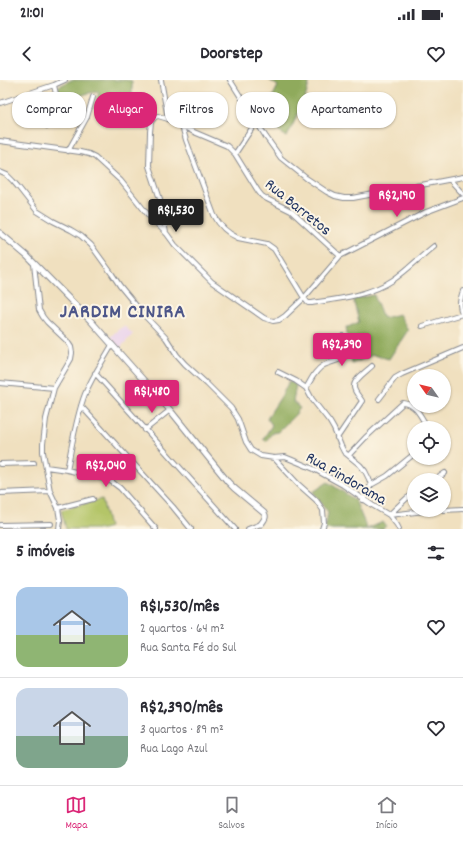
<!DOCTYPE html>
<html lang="pt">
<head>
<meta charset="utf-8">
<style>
	:root { --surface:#fff; --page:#f7f7f7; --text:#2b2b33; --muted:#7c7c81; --line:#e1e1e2; --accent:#db2777 }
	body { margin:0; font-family:Dekko,sans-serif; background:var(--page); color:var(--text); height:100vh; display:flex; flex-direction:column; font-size:15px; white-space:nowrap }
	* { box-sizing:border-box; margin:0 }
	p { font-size:13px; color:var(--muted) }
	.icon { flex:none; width:22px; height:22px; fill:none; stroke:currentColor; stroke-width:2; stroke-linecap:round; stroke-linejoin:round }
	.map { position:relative; height:449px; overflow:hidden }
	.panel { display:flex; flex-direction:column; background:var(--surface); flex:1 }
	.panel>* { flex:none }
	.top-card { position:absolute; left:12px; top:12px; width:439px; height:36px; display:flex; gap:8px }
	.needle { width:26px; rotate:304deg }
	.fabs { position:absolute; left:407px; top:289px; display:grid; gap:8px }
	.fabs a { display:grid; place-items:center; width:44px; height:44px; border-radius:50%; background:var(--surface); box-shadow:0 1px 3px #0004; font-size:20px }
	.price { position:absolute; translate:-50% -34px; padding:0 9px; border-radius:4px; background:var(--accent); color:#fff; font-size:13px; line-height:26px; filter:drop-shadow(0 1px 2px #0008) }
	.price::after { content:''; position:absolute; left:50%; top:24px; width:12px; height:9px; margin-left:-6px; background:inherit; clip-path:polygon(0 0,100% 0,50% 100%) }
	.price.active { background:#222; color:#fff }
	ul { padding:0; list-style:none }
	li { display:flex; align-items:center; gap:12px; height:100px; padding:0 16px }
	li+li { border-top:1px solid var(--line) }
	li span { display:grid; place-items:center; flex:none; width:112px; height:80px; border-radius:12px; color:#555 }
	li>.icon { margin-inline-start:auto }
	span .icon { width:48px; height:48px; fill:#fffc; stroke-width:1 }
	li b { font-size:17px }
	h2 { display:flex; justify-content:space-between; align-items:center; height:48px; padding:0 16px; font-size:17px }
	.chip { padding:0 14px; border-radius:16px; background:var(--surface); box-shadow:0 1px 3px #0004; font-size:14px; line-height:36px }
	.chip.active { background:var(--accent); color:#fff }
	.status { display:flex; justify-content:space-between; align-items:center; height:28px; padding:0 20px; background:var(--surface); direction:ltr }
	.status svg { height:11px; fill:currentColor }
	header { display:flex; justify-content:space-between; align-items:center; height:52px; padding:0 16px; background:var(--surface); font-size:18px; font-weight:700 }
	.menu { display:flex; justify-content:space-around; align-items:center; height:56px; border-top:1px solid var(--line); background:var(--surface); font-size:11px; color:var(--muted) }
	.menu a { display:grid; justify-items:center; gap:2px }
	.menu .active { color:var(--accent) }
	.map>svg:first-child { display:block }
	.built { fill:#e9d1ed }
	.green { fill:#b4c568; stroke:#687a63 }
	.forest { fill:#8faa5c; stroke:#556c5d }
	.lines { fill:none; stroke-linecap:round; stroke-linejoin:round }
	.minor-casing { stroke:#86888e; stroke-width:6 }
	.tertiary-casing { stroke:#86888e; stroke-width:7 }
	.minor { stroke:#fff; stroke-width:4 }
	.tertiary { stroke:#fff; stroke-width:5 }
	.labels { text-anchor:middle; stroke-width:4; stroke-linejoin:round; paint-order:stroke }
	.street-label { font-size:16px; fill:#1b2f5e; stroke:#fcf5e5 }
	.district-label { font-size:20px; font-weight:bold; letter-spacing:1px; fill:#4d5689; stroke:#fcf5e5 }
</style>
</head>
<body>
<div class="status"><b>21:01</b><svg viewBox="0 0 49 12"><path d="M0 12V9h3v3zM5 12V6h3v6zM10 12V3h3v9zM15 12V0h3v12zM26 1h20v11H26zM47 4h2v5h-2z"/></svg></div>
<header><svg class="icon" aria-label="back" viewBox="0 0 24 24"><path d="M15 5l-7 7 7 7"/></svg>Doorstep<svg class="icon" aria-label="heart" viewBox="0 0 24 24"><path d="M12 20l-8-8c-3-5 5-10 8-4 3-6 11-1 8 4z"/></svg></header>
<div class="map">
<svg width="463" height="449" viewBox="0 0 463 449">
	<rect width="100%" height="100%" fill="#fcf5e5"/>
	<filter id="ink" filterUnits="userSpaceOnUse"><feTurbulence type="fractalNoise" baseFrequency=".025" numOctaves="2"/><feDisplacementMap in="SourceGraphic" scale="8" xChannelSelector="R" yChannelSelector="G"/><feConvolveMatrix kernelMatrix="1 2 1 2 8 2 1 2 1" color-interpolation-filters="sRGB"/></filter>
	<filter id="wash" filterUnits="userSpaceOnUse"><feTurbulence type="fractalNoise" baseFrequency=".012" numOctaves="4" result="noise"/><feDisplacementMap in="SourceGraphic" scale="16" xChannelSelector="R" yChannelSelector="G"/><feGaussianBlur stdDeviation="0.9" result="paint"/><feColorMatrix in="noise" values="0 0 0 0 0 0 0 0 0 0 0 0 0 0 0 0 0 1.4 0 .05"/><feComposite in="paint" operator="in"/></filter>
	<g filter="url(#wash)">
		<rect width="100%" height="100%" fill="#f0e0bf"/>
		<path class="built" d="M124 246 133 254 120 268 110 257 119 249Z"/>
		<path class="green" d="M102 419 109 447 103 449H66L61 430Z"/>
		<path class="forest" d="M71 0H124L132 1V18L124 27 128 32 119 40 94 27 99 12 89 13 79 16 60 15 58 7Z
			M269 0H310L305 19 287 57 267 43 266 29 278 6Z
			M374 215 383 238 399 234 408 250 389 279 373 275 352 284 346 247H348L359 242 353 219Z
			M289 301 296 305 293 322 300 328 295 335 278 352 272 353 266 361 263 359 272 345 267 338 282 315Z
			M328 402 355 420 367 449 383 442 386 446 383 449H325L328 432 313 412Z"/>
	</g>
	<g filter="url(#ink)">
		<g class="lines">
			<g class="minor-casing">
				<path id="minor" d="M161 0 168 39
					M230 0 266 57 281 78 306 98 327 112 335 116 344 118H353L463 97
					M0 23 54 5 65 0
					M47 46C50 43 53 39 55 35 60 27 56 15 54 5
					M182 46 186 60 214 135C219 145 227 153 238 158L267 164 274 169 304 218 308 223H312C338 219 371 215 393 200 408 190 420 177 434 166
					M0 61 80 72 89 74 95 77 121 101 149 136 167 154 175 165 212 202 264 238 273 241 279 240 285 236 304 218 340 176 426 132 463 118
					M68 71 87 37 93 17
					M235 74 256 42
					M0 92 7 95 13 101 19 108 37 131 53 141 71 150 81 156 91 165 112 194 120 206 143 234 166 258 177 275 185 284 207 304 231 328 238 339 246 362 251 370 261 376 274 378 285 377 290 379 314 389 343 405 372 425 389 435 397 445 399 449
					M450 100 463 114
					M166 153 160 119 149 86 150 52 151 42 155 37 158 36 168 39 194 52 227 66 235 74 258 111 262 116 267 119 291 131 340 176
					M34 184 39 230 43 237 47 242 67 261 71 267 72 273 71 279 54 308 46 339 43 364V372L50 411 58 428 60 440 59 449
					M463 235C458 226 460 220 463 211
					M422 246 462 234
					M278 292 296 301 306 308 312 319 330 342 334 349 341 366 344 372 360 385 365 391 369 399 371 405 363 420
					M95 293 235 449
					M0 303 54 308
					M306 308C311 300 315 290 324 285 332 281 342 281 347 274L348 269 343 256
					M379 319 395 298 402 294 463 268
					M81 326 173 427 191 449
					M145 350 170 330
					M337 358 362 321C360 317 354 312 354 307 353 300 367 291 372 286
					M349 375 365 358 403 323C417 324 421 338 428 348
					M274 378 298 404 316 420 323 430 324 443 322 449
					M0 384 34 383
					M46 387 67 390 106 399 112 402 120 408 156 449
					M67 390C72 366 76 337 85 314 92 297 103 281 112 265
					M435 400 445 393
					M371 405 387 396 414 374
					M0 413 50 411
					M58 428 93 419
					M444 430 463 429
					M389 435 434 430
					M389 435 407 418 414 414
					M0 445 51 444
					M248 449 261 444"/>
			</g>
			<g class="tertiary-casing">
				<path id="tertiary" d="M0 153 27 176 90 240 170 330 228 402 234 408 264 433C267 437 264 440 261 444"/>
			</g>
			<use href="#minor" class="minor"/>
			<use href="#tertiary" class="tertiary"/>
		</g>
	</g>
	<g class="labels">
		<g class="street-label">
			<text transform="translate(299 126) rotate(39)" y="6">Rua Barretos</text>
			<text transform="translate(347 397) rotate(30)" y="6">Rua Pindorama</text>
		</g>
		<g class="district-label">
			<text x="123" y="237">JARDIM CINIRA</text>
		</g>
	</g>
</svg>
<div class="fabs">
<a><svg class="needle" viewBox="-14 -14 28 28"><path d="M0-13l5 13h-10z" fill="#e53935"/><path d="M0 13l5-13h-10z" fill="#7c7c81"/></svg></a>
<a><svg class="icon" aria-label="locate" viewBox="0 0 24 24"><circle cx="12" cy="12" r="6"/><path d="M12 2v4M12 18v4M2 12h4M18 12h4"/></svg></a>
<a><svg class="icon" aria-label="layers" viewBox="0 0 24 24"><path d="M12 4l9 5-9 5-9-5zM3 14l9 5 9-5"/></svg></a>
</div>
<b class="price" style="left:397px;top:138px">R$2,190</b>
<b class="price active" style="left:176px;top:153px">R$1,530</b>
<b class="price" style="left:342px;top:287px">R$2,390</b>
<b class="price" style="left:152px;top:334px">R$1,480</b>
<b class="price" style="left:106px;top:408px">R$2,040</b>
<div class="top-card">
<a class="chip">Comprar</a>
<a class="chip active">Alugar</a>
<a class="chip">Filtros</a>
<a class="chip">Novo</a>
<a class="chip">Apartamento</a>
</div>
</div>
<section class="panel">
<h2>5 imóveis<svg class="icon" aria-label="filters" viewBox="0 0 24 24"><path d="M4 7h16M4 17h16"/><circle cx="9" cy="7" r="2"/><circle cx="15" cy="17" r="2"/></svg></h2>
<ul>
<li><span style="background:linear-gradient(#a9c7e8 60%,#8fb573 0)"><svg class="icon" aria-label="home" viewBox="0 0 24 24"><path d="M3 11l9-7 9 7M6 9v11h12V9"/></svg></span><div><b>R$1,530/mês</b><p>2 quartos · 64 m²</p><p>Rua Santa Fé do Sul</p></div><svg class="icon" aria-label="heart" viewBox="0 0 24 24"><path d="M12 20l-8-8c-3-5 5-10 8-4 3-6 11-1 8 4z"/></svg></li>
<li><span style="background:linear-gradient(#c9d6e8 60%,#7fa58c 0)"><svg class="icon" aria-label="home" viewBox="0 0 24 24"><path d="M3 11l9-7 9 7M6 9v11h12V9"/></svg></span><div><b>R$2,390/mês</b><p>3 quartos · 89 m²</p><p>Rua Lago Azul</p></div><svg class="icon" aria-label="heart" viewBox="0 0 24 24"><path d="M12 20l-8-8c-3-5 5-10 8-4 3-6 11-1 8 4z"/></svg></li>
</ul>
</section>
<nav class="menu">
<a class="active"><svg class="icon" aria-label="map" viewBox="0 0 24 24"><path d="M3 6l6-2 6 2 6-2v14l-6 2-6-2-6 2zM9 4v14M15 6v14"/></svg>Mapa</a>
<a><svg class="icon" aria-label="saved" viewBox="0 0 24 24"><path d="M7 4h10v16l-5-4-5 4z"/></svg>Salvos</a>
<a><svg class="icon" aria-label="home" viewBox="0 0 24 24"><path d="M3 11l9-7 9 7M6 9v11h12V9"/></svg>Início</a>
</nav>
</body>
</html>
